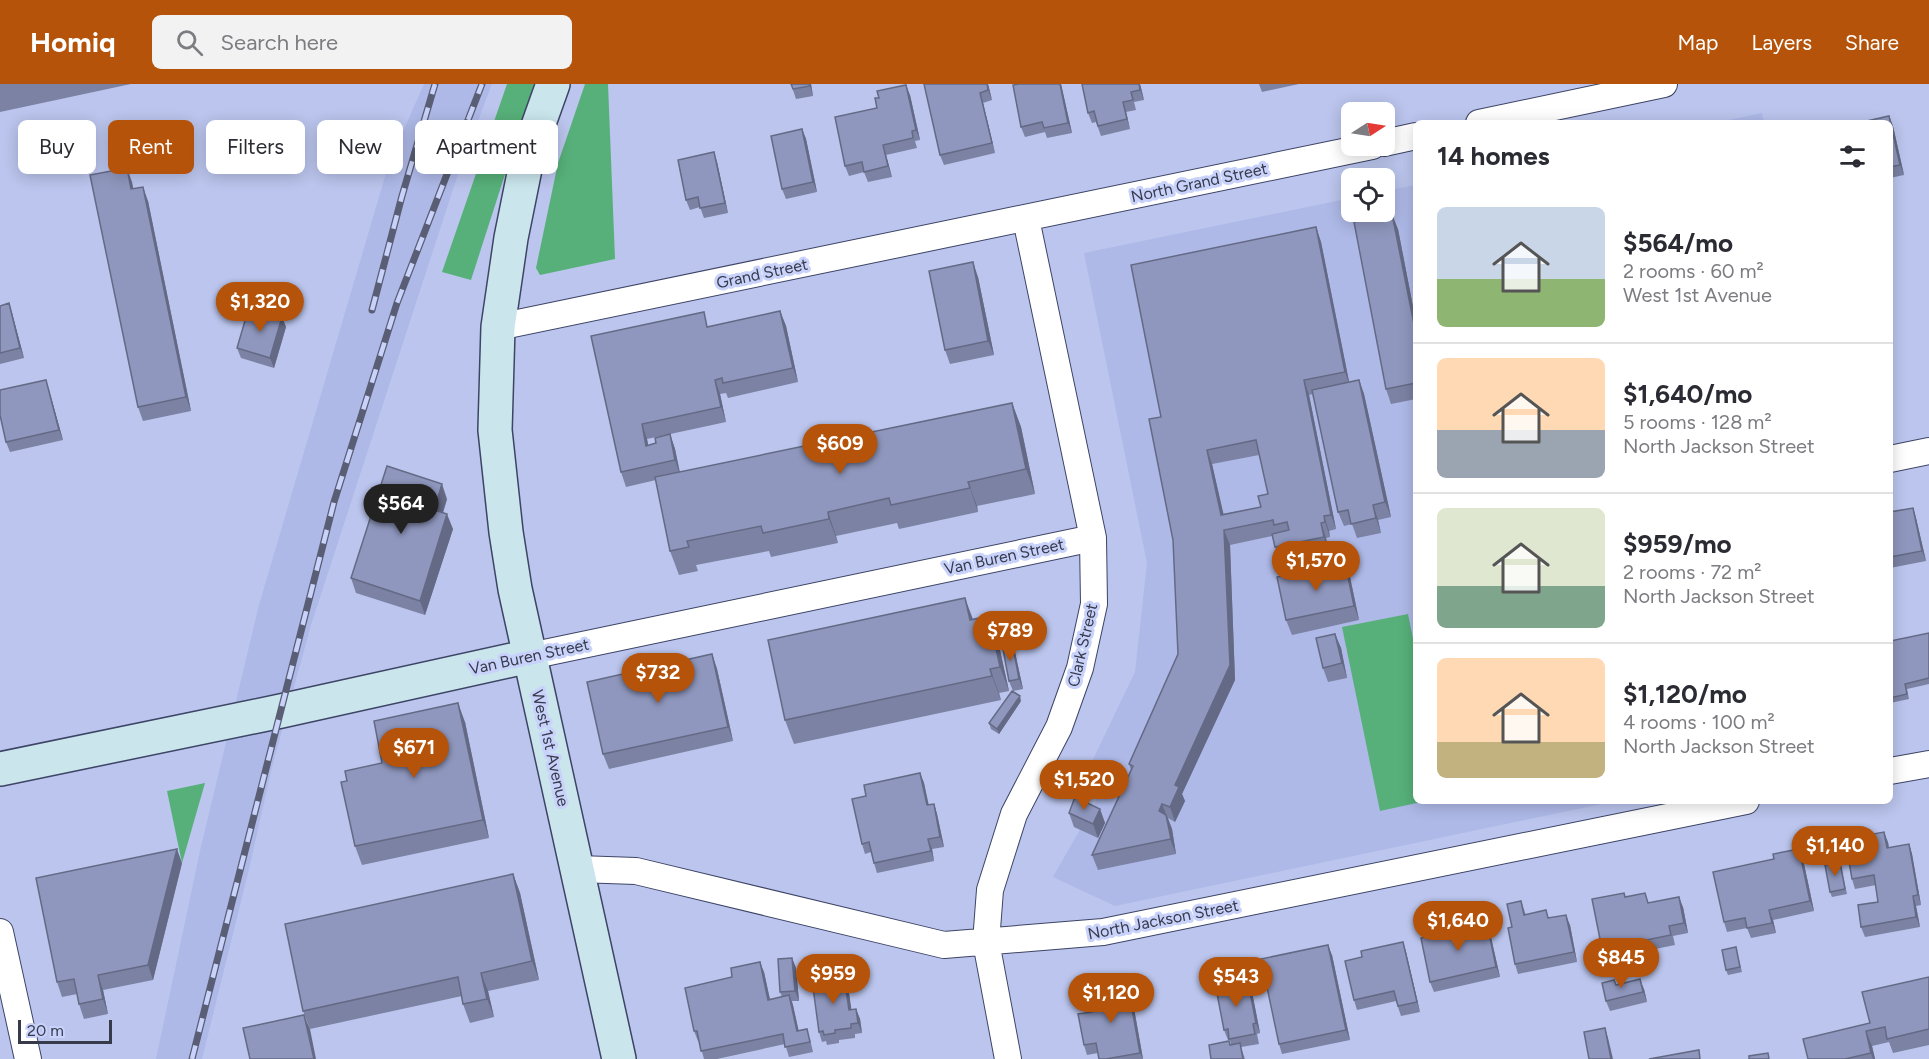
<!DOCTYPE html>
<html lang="en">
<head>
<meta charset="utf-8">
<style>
	:root { --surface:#fff; --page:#f2f2f3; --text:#2b2b33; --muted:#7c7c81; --line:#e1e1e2; --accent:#b45309 }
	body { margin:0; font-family:Figtree,sans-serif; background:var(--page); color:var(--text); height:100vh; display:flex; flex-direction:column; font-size:22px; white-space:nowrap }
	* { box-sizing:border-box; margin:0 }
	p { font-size:20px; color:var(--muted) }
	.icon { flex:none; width:33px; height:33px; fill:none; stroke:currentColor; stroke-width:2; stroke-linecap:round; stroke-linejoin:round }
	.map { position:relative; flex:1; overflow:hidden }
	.details { position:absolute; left:1413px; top:36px; width:480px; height:684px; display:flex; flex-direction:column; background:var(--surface); border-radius:9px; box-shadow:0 3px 15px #0003 }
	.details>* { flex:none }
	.top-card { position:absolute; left:18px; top:36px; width:570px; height:54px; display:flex; gap:12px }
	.needle { width:39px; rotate:78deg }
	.fabs { position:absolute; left:1341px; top:18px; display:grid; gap:12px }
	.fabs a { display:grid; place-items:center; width:54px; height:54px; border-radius:9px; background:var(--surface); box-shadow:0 3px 15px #0003; font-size:30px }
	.scale { position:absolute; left:18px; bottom:15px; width:94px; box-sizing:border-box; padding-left:6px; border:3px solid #363a4a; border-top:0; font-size:16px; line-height:21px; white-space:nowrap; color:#363a4a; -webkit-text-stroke:4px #c8d2fa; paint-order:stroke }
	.price { position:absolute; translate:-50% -51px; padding:0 14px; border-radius:21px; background:var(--accent); color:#fff; font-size:20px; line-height:39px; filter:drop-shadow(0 2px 3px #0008) }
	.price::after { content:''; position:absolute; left:50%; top:36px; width:18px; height:14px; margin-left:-9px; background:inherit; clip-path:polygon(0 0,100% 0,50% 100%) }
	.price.selected { background:#222; color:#fff }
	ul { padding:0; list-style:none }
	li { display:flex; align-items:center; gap:18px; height:150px; padding:0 24px }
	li+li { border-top:2px solid var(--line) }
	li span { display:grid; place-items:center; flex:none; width:168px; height:120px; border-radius:9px; color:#555 }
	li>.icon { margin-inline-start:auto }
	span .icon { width:72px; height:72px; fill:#fffc; stroke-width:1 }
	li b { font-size:26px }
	h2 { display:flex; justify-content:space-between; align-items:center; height:72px; padding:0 24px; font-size:26px }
	.pill { padding:0 21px; border-radius:9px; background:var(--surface); box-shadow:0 3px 15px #0003; font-size:21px; line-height:54px }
	.pill.selected { background:var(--accent); color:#fff }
	header { display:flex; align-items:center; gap:36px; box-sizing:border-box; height:84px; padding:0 30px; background:var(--accent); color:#fff }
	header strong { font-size:28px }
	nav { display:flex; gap:33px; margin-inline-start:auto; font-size:21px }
	.search { width:420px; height:54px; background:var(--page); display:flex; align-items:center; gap:15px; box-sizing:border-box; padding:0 21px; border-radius:9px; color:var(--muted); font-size:22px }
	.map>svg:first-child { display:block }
	.built { fill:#aeb9e7 }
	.green { fill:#57b079 }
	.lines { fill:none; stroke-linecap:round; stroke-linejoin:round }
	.street-casing { stroke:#3d4465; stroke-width:28 }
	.secondary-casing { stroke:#3d4465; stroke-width:36 }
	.street { stroke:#fff; stroke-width:26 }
	.secondary { stroke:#cae6ec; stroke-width:33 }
	.rail-casing { stroke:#595e75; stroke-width:7 }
	.rail { stroke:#c8d2fa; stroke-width:4.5; stroke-dasharray:14; stroke-linecap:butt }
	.wall { fill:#7b82a3; fill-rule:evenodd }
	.shaded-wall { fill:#646a85 }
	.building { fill:#8f97be; stroke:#646a85; stroke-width:1.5; fill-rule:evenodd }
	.labels { text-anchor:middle; stroke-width:6; stroke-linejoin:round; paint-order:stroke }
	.street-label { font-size:16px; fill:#363a4a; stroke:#c8d2fa }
</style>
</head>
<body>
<header>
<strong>Homiq</strong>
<div class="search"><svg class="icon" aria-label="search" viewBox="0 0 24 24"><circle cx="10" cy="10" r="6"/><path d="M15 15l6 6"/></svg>Search here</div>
<nav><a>Map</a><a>Layers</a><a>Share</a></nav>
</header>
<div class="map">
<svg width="1929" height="975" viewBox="0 0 1929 975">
	<rect width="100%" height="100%" fill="#bbc5ed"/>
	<path class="built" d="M424 0H492L459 87 311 541 272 683 249 785 202 975H156L200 767 259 521 389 79Z
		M1762 29 1764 39H1714Z
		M1416 101V717H1616L1115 822 1053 793 1106 700 1086 690 1135 588 1147 479 1084 169 1351 114 1352 128H1384L1385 107Z"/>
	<path class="green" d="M507 0H534L471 196 442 188Z
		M585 0H608L615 175 540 191 536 184 558 79Z
		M1408 530 1416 570V717H1426L1380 727 1342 543Z
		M205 699 182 779 167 707Z"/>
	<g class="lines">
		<g class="street-casing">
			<path id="street" d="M1479 39 1664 0
				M1384 59 1416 52
				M498 243 1372 62
				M1890 375 1929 367
				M530 572 1093 454
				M1890 687 1929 680
				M578 785 636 787 944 861 1103 848 1746 717
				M0 848 28 975
				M1008 975 986 858 990 806 1014 730 1059 643 1080 584 1094 520 1093 454 1026 135"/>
		</g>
		<g class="secondary-casing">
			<path id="secondary" d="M553 0 528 70 511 154 498 243 495 346 506 448 515 505 619 975
				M0 685 281 627 530 572"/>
		</g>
		<use href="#street" class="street"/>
		<use href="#secondary" class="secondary"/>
		<g class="rail-casing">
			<path id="rail" d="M372 226 402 112 435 0
				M192 975 334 418 397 219 482 0"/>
		</g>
		<use href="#rail" class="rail"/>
	</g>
	<path class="wall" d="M0 0H131L0 28Z
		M791 0H811L813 12 796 15Z
		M924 0H988L992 16 983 19 995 69 944 81 940 71Z
		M1061 0 1072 49 1047 54 1045 48 1025 53 1021 43Z
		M1082 0H1140L1144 16 1134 18 1136 26 1126 28 1130 45 1101 52 1096 38 1092 39 1088 29Z
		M1259 0H1299L1262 8Z
		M910 11 920 56 915 57 917 64 886 71 892 93 868 98 864 88 849 92 845 82 877 24Z
		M1889 32 1893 42 1904 91 1890 94Z
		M802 45 806 55 817 108 786 115 782 105Z
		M717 78 728 129 704 134 700 123 690 126 686 116Z
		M132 98 133 105 148 117 191 327 143 337 138 323Z
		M1316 143 1321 158 1349 298 1359 296 1364 310 1391 433 1378 436 1381 449 1357 454 1352 440 1344 442 1338 428 1313 310 1309 311 1336 445 1329 447 1330 453 1326 454 1329 468 1280 478 1275 463 1272 452 1230 461 1235 596 1182 710 1185 717 1175 738 1168 734 1172 745 1176 770 1098 786 1092 771 1131 686 1129 680 1178 570 1173 456 1161 333ZM1259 371 1268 410 1261 423 1223 430 1212 380Z
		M1398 145 1416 238V315L1391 320 1386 305Z
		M978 193 994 271 950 280 945 266Z
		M0 222 12 229 24 274 0 280Z
		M780 227 786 242 798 298 728 314 726 309 720 310 726 338 647 355 648 361 656 359 670 350 675 365 680 388 1012 319 1021 343 1035 410 977 422 978 428 899 445 897 439 836 452 838 459 771 473 769 467 696 481 698 487 679 491 670 467 656 396 626 403 621 388 591 252 709 243Z
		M282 233 286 243 274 284 241 274 237 264Z
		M46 296 63 356 10 368 6 358Z
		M447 415 443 429 453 445 425 531 356 509 351 494Z
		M1913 424 1916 434 1926 477 1890 484V428Z
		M1345 479 1350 493 1359 536 1292 551 1286 536Z
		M989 532 998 557 1009 607 999 609 1001 616 794 660 785 636 973 536Z
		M1929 549V600L1907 605 1909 615 1890 619V557Z
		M1335 550 1341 564 1347 594 1328 598 1323 584Z
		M1012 558 1015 568 1023 605 1013 607 1009 597Z
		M712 570 717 585 733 657 609 685 603 670Z
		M1021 617 999 650 991 645 989 639Z
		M465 638 489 754 362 781 355 762 347 697Z
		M920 689 924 699 928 721 934 720 937 730 944 763 932 765 934 777 877 789 874 779 871 768 865 770 862 760 866 712Z
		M1100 725 1105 739 1098 754 1074 743 1069 729Z
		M1888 758 1889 764 1909 760 1912 770 1921 821 1916 822 1920 843 1865 853 1861 843 1878 818 1876 801 1855 805 1852 795Z
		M1803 775 1814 827 1773 836 1776 849 1751 854 1747 844 1727 848 1724 838Z
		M1840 778 1847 810 1832 813 1830 808Z
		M182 779 153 896 103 906 108 930 84 935 79 920 77 910 62 913 57 898Z
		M513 790 520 809 539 896 488 907 494 933 470 939 463 920 462 912 310 945 303 927Z
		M1625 813 1649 819 1683 823 1688 849 1673 852 1675 861 1606 875 1602 865Z
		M1521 817 1526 831 1549 834 1570 841 1577 878 1518 890 1515 880Z
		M1490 849 1500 893 1434 908 1430 898Z
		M1403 858 1406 868 1420 928 1401 932 1396 917 1357 926 1354 916 1362 873Z
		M1737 868 1742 888 1728 891 1726 886Z
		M1332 871 1350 956 1282 970 1279 960Z
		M792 874 796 884 799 917H792L798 946 810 955 813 968 789 973 785 960 717 975H704L699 957H698L694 947 764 888 770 915 782 913 780 908Z
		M1929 893V961L1893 969 1889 958 1872 962 1875 975H1808L1870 939Z
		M1614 896 1616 901 1644 905 1647 918 1610 927 1606 917Z
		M848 902 851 926 856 925 860 935 862 949 855 950V954L839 956V959L827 961 826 957 822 958 819 948Z
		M1249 903 1253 913 1260 949 1257 950 1259 960 1241 963 1245 975H1211L1231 961 1230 956H1228L1224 946 1247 904Z
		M1132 913 1143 975H1099L1098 969 1087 971 1084 961 1092 928Z"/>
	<path class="shaded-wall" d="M809 0H811L813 12 810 2Z
		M987 0H988L992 16 988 6Z
		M1060 0H1061L1072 49 1068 39Z
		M1139 0H1140L1144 16 1140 6Z
		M906 1 910 11 920 56 916 46Z
		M980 9 983 19 995 69 992 59Z
		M1123 18 1126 28 1130 45 1127 35Z
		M1889 32 1893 42 1904 91 1900 81Z
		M802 45 806 55 817 108 813 98Z
		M883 61 886 71 892 93 888 82Z
		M714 68 717 78 728 129 725 119Z
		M127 84 132 98 136 120 131 105Z
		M143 103 148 117 191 327 186 313Z
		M1392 130 1398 145 1416 238V250Z
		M1316 143 1321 158 1350 302 1345 288Z
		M973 178 978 193 994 271 988 257Z
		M9 219 12 229 24 274 20 264Z
		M780 227 786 242 798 298 793 284Z
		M282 233 286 243 274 284 270 274Z
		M46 296 49 306 63 356 59 346Z
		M715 296 720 310 726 338 721 323Z
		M1304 296 1309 311 1336 445 1331 431Z
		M1359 296 1364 310 1391 433 1385 418Z
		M1012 319 1021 343 1035 410 1026 385Z
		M642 340 647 355 651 376 646 362Z
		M670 350 675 365 680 391 675 376Z
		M1207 366 1212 380 1227 445 1221 431Z
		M968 398 977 422 978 428Z
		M442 400 447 415 439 441 434 426Z
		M1373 421 1378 436 1381 449 1376 434Z
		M1913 424 1916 434 1926 477 1922 467Z
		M828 428 836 452 838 459 829 435Z
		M447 430 453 445 425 531 420 517Z
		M1324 432 1329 447 1330 453 1325 438Z
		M1321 439 1326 454 1329 468 1324 453Z
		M1224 446 1230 461 1235 596 1182 710 1185 717 1175 738 1170 723Z
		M1345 479 1350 493 1359 536 1354 522Z
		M965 514 974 538 970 536Z
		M989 532 998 557 1009 607 1000 583Z
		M1335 550 1341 564 1347 594 1342 579Z
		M1012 558 1015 568 1023 605 1019 595Z
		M712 570 717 585 733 657 728 643Z
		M990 585 999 609 1001 616 992 592Z
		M1020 612 1021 617 999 650 997 645Z
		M458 619 465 638 489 754 483 736Z
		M920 689 924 699 931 731 927 721Z
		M934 720 937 730 944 763 940 753Z
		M1162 720 1172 745 1176 770 1159 727Z
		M1100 725 1105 739 1098 754 1093 740Z
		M1884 748 1888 758 1890 774 1887 764Z
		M928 755 932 765 934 777 931 767Z
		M1909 760 1912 770 1921 821 1918 811Z
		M177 765 182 779 153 896 148 881Z
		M1799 765 1803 775 1814 827 1810 817Z
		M513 790 520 809 539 896 532 877Z
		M1913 812 1916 822 1920 843 1916 833Z
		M1679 813 1683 823 1688 849 1684 839Z
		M1769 826 1773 836 1776 849 1772 839Z
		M1566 831 1570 841 1577 878 1574 868Z
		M1487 839 1490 849 1500 893 1496 883Z
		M1403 858 1406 868 1420 928 1417 918Z
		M1328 861 1332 871 1350 956 1346 946Z
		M792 874 796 884 799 917 795 907Z
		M760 878 764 888 772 926 768 916Z
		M481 889 488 907 494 933 487 915Z
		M98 891 103 906 108 930 103 915Z
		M844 892 848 902 853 936 849 926Z
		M1640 895 1644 905 1647 918 1643 908Z
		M1128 903 1132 913 1143 975 1140 969Z
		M1249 903 1253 913 1260 949 1256 939Z
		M789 911 793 921 801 957 797 947Z
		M856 925 860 935 862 949 858 939Z
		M304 931 310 945 316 975H314Z
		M1605 944 1608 954 1613 975H1611Z
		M1866 947 1872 962 1875 975H1873L1871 969Z"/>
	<path class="building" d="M791 0H809L810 2 793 5Z
		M924 0H987L988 6 980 9 992 59 940 71Z
		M1019 0H1060L1068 39 1044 44 1042 38 1021 43 1013 1Z
		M1082 0H1139L1140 6 1131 8 1133 16 1123 18 1127 35 1098 42 1094 27 1088 29Z
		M906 1 916 46 912 47 913 54 883 61 888 82 864 88 862 78 845 82 835 33 877 24 875 14H879L877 7Z
		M1889 32 1900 81 1890 83V39H1858Z
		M802 45 813 98 782 105 771 52Z
		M714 68 725 119 700 124 698 113 686 116 678 76Z
		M127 84 131 105 143 103 186 313 138 323 90 91Z
		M1392 130 1416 250V299L1386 305 1354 138Z
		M1316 143 1345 288 1304 296 1331 431 1324 432 1325 438 1321 439 1324 453 1275 463 1272 450 1289 446 1287 438 1274 441 1273 436 1224 446 1230 581 1175 701 1179 703 1170 723 1162 720 1159 727 1166 731 1171 755 1092 771 1133 682 1129 680 1178 570 1173 456 1149 335 1161 333 1131 181ZM1256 356 1268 410 1258 412 1261 423 1221 431 1207 366Z
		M973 178 988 257 945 266 929 187Z
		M9 219 20 264 0 269V222Z
		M249 223 282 233 270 274 237 264Z
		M780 227 793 284 723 299 722 294 715 296 721 323 642 340 646 362 656 359 655 354 670 350 675 376 621 388 591 252 704 228 707 243Z
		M46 296 59 346 6 358 0 331V306Z
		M1359 296 1385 418 1373 421 1376 434 1351 440 1348 426 1338 428 1312 306Z
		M1012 319 1026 385 968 398 970 404 891 421 889 414 828 428 829 435 763 449 761 442 687 457 689 463 670 467 655 393Z
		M387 382 442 400 434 426 447 430 420 517 351 494Z
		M1913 424 1922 467 1890 473V428Z
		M1345 479 1354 522 1286 536 1277 493Z
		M965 514 970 536 989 532 1000 583 990 585 992 592 785 636 768 556Z
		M1929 549V594L1905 600 1907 610 1890 614V557Z
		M1335 550 1342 579 1323 584 1316 554Z
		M1012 558 1019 595 1009 597 1002 560Z
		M712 570 728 643 603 670 587 598Z
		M1012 607 1020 612 997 645 989 639Z
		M458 619 483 736 355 762 341 698 347 697 345 687 382 679 374 637Z
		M920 689 927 721 934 720 940 753 928 755 931 767 874 779 869 758 862 760 852 715 866 712 864 701Z
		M1075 713 1100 725 1093 740 1069 729Z
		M1884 748 1887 764 1909 760 1918 811 1913 812 1916 833 1861 843 1858 821 1878 818 1874 791 1852 795 1845 755Z
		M177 765 148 881 98 891 103 915 79 920 74 895 57 898 36 794Z
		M1799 765 1810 817 1769 826 1772 839 1747 844 1745 834 1724 838 1713 788 1774 775 1773 770Z
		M1840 778 1845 805 1830 808 1825 781Z
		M513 790 532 877 481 889 487 915 463 920 458 893 303 927 285 840Z
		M1624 809 1625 813 1645 809 1648 819 1679 813 1684 839 1669 842 1671 851 1602 865 1592 815Z
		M1521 817 1524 831 1546 826 1548 834 1566 831 1574 868 1515 880 1508 844 1512 843 1507 820Z
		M1487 839 1496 883 1430 898 1421 854Z
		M1403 858 1417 918 1398 922 1394 907 1354 916 1345 877 1362 873 1361 867Z
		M1328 861 1346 946 1279 960 1261 875Z
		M1736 863 1740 883 1726 886 1722 866Z
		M792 874 795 907 780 908 778 875Z
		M760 878 768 916 789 911 797 947 807 945 810 958 785 963 783 950 701 967 697 947H694L685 904 732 893 731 884Z
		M844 892 849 926 856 925 858 939 851 940V944L835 946V949L824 951 823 947 819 948 812 896Z
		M1929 893V945L1887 955 1885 943 1866 947 1871 969 1845 975H1808L1803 955 1870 939 1862 908Z
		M1244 894 1246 904 1249 903 1256 939 1253 940 1255 950 1229 955 1228 945 1224 946 1215 899Z
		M1640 895 1643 908 1606 917 1602 899 1614 896 1616 901Z
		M1128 903 1140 969 1106 975H1099L1096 959 1084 961 1078 930 1092 928 1089 910Z
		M304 931 314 975H250L243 944Z
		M1605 944 1611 975H1589L1584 948Z
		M1229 957 1230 961 1240 959 1243 975H1211L1209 961Z
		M1699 966 1700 975H1649Z
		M1768 969 1769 975H1749V972Z"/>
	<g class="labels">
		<g class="street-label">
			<text transform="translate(1199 98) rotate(-12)" y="6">North Grand Street</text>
			<text transform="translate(762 189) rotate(-12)" y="6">Grand Street</text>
			<text transform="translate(1004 472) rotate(-12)" y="6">Van Buren Street</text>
			<text transform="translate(1082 561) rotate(-77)" y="6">Clark Street</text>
			<text transform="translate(529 572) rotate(-12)" y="6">Van Buren Street</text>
			<text transform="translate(551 664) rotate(77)" y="6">West 1st Avenue</text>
			<text transform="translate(1163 835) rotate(-11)" y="6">North Jackson Street</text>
		</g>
	</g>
</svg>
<div class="fabs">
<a><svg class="needle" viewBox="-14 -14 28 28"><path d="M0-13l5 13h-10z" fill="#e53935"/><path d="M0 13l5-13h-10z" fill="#7c7c81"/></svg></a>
<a><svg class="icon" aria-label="locate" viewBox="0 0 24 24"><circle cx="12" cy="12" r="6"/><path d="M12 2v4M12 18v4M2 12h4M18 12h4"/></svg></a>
</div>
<div class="scale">20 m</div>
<b class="price" style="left:260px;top:249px">$1,320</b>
<b class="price" style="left:840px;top:391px">$609</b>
<b class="price selected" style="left:401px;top:451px">$564</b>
<b class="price" style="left:1316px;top:508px">$1,570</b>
<b class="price" style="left:1010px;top:578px">$789</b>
<b class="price" style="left:658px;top:620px">$732</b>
<b class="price" style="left:414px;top:695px">$671</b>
<b class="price" style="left:1084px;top:727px">$1,520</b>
<b class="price" style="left:1835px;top:793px">$1,140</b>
<b class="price" style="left:1458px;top:868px">$1,640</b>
<b class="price" style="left:1621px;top:905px">$845</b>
<b class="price" style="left:833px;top:921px">$959</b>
<b class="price" style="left:1236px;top:924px">$543</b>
<b class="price" style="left:1111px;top:940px">$1,120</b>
<div class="top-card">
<a class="pill">Buy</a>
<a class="pill selected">Rent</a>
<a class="pill">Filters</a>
<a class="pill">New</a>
<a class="pill">Apartment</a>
</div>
<section class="details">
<h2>14 homes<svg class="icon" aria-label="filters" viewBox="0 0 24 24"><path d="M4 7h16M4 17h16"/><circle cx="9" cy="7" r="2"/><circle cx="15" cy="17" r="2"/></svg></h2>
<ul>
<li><span style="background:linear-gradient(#c9d6e8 60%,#8fb573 0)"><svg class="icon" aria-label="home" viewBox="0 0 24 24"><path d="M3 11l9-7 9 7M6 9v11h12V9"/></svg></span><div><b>$564/mo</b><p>2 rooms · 60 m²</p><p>West 1st Avenue</p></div></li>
<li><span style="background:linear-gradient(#ffd9b3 60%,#9aa5b1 0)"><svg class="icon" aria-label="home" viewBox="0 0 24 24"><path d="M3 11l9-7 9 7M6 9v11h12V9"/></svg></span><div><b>$1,640/mo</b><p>5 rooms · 128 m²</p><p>North Jackson Street</p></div></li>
<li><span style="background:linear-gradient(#dfe7d0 65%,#7fa58c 0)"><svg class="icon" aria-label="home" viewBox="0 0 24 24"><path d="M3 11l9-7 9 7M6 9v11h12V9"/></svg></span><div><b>$959/mo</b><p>2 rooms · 72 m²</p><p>North Jackson Street</p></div></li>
<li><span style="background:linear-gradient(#ffd9b3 70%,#c2b280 0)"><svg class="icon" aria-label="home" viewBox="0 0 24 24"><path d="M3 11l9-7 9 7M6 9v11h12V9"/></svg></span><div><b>$1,120/mo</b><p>4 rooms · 100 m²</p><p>North Jackson Street</p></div></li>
</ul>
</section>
</div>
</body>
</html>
